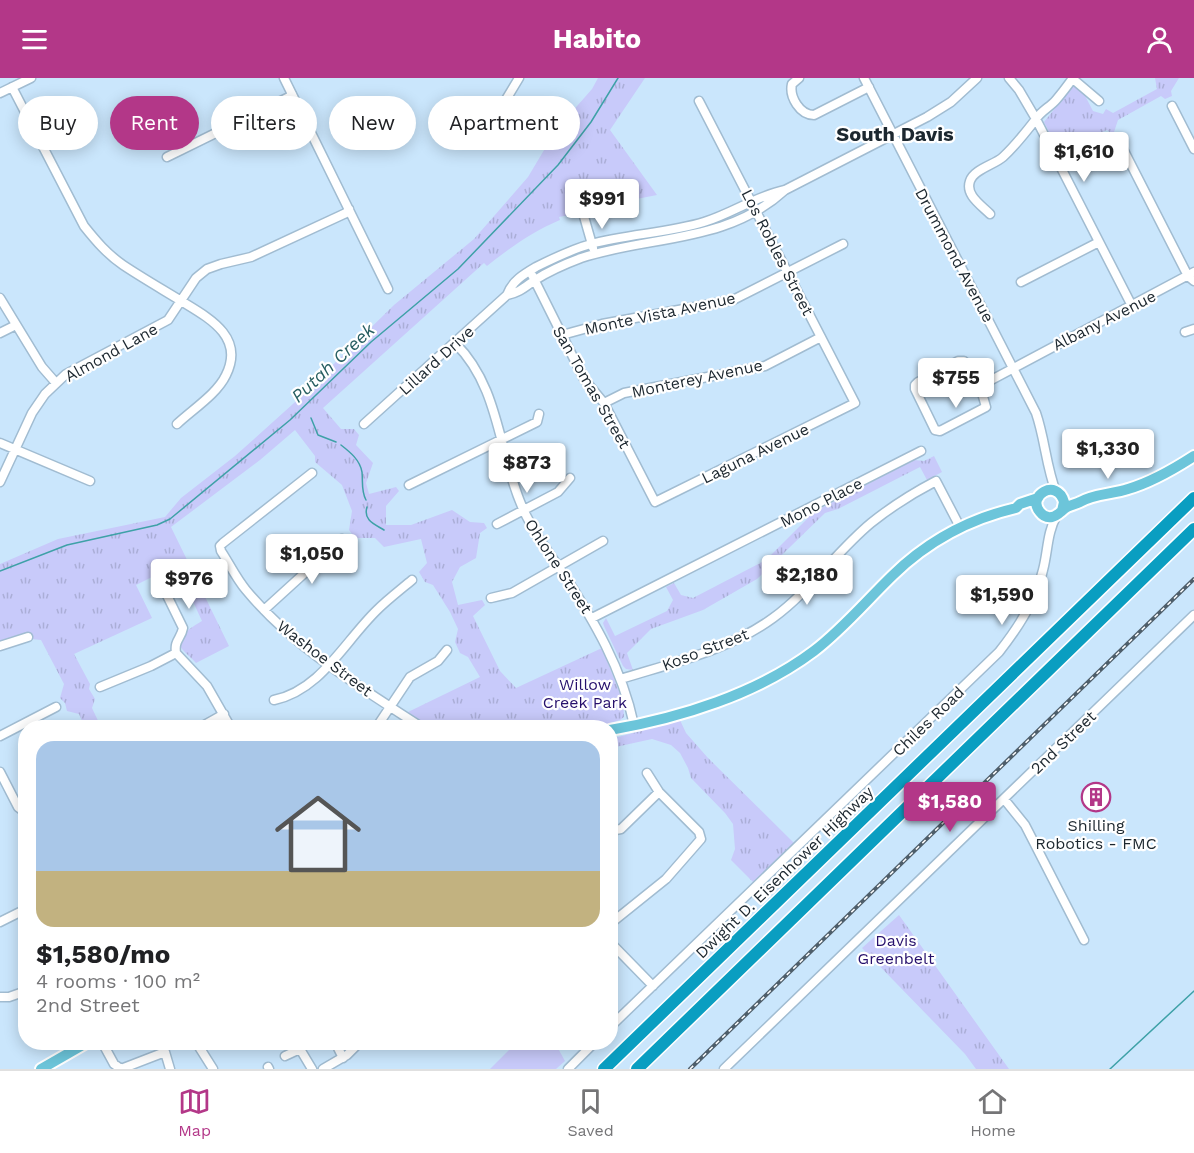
<!DOCTYPE html>
<html lang="en">
<head>
<meta charset="utf-8">
<style>
	:root { --surface:#fff; --page:#f2f2f2; --text:#202124; --muted:#757577; --line:#e0e0e0; --accent:#b33788 }
	body { margin:0; font-family:"Work Sans",sans-serif; background:var(--page); color:var(--text); height:100vh; display:flex; flex-direction:column; font-size:22px; white-space:nowrap }
	* { box-sizing:border-box; margin:0 }
	p { font-size:20px; color:var(--muted) }
	.icon { flex:none; width:33px; height:33px; fill:none; stroke:currentColor; stroke-width:2; stroke-linecap:round; stroke-linejoin:round }
	.map { position:relative; flex:1; overflow:hidden }
	.side { position:absolute; left:18px; top:642px; width:600px; height:330px; display:flex; flex-direction:column; background:var(--surface); border-radius:24px; box-shadow:0 3px 15px #0003 }
	.side>* { flex:none }
	.banner { position:absolute; left:18px; top:18px; width:600px; height:54px; display:flex; gap:12px }
	.price { position:absolute; translate:-50% -51px; padding:0 14px; border-radius:6px; background:#fff; color:#222; font-size:20px; line-height:39px; filter:drop-shadow(0 2px 3px #0008) }
	.price::after { content:''; position:absolute; left:50%; top:36px; width:18px; height:14px; margin-left:-9px; background:inherit; clip-path:polygon(0 0,100% 0,50% 100%) }
	.price.current { background:var(--accent); color:#fff }
	ul { padding:0; list-style:none }
	li { display:grid; align-content:center; gap:12px; height:318px; padding:0 18px }
	li span { display:grid; place-items:center; height:186px; border-radius:18px; color:#555 }
	li>.icon { margin-inline-start:auto }
	span .icon { width:108px; height:108px; fill:#fffc; stroke-width:1 }
	li b { font-size:26px }
	.chip { padding:0 21px; border-radius:27px; background:var(--surface); box-shadow:0 3px 15px #0003; font-size:21px; line-height:54px }
	.chip.current { background:var(--accent); color:#fff }
	header { display:flex; justify-content:space-between; align-items:center; height:78px; padding:0 18px; background:var(--accent); color:#fff; font-size:27px; font-weight:700 }
	.dock { display:flex; justify-content:space-around; align-items:center; height:84px; border-top:2px solid var(--line); background:var(--surface); font-size:16px; color:var(--muted) }
	.dock a { display:grid; justify-items:center; gap:3px }
	.dock .current { color:var(--accent) }
	.map>svg:first-child { display:block }
	.grass { fill:#c8cafa }
	.park { fill:url(#park-tufts) }
	.lines { fill:none; stroke-linecap:round; stroke-linejoin:round }
	.stream { stroke:#3ea1a7; stroke-width:1.5 }
	.minor-casing { stroke:#a1bcd1; stroke-width:11 }
	.major-casing { stroke:#fff; stroke-width:14 }
	.highway-casing { stroke:#fff; stroke-width:15 }
	.minor { stroke:#fff; stroke-width:8 }
	.major { stroke:#6cc5da; stroke-width:10 }
	.highway { stroke:#0a9ec1; stroke-width:12 }
	.rail-casing { stroke:#4e5e6a; stroke-width:4 }
	.rail { stroke:#fff; stroke-width:1.5; stroke-dasharray:4.5; stroke-linecap:butt }
	.labels { text-anchor:middle; stroke-width:4.5; stroke-linejoin:round; paint-order:stroke }
	.street-label { font-size:16px; fill:#1c272f; stroke:#fff }
	.park-label { font-size:16px; fill:#26106c; stroke:#fff }
	.poi-label { font-size:16px; fill:#1c272f; stroke:#fff }
	.water-label { font-size:18px; font-style:italic; fill:#285f62; stroke:#fff }
	.quarter-label { font-size:20px; font-weight:bold; fill:#1c272f; stroke:#fff }
</style>
</head>
<body>
<header><svg class="icon" aria-label="menu" viewBox="0 0 24 24"><path d="M4 6h16M4 12h16M4 18h16"/></svg>Habito<svg class="icon" aria-label="person" viewBox="0 0 24 24"><circle cx="12" cy="8" r="4"/><path d="M4 21q1-7 8-7t8 7"/></svg></header>
<div class="map">
<svg width="1194" height="991" viewBox="0 0 1194 991">
	<defs>
		<pattern id="park-tufts" width="24" height="20" patternUnits="userSpaceOnUse" patternTransform="scale(1.5)"><rect width="24" height="20" fill="#c8cafa"/><path d="M3 7l-1-3M5 7V3M7 7l1-3M15 17l-1-3M17 17v-4M19 17l1-3" fill="none" stroke="#abaed7"/></pattern>
	</defs>
	<rect width="100%" height="100%" fill="#cae6fc"/>
	<path class="grass" d="M517 964 555 965 565 983 556 991H490Z"/>
	<path class="park" d="M598 0H645L610 52 657 117 575 133V136L559 139 560 142C532 154 511 169 487 188L484 185 323 330 341 351H354L359 357 356 367 373 385 366 405 369 416 396 409 399 413 386 428V447H411L452 432 470 444 484 445 487 450 480 455 476 480 460 489 452 504 458 527 482 522 485 527 473 538 500 593 516 610 602 570 623 623 624 639 620 642 594 650H431L408 634 480 599 468 579 460 575 455 564 458 551 450 534 433 507 425 504 419 494 427 485 421 461 384 469 375 460H355L349 452 352 433 342 407 315 384V378L295 352 260 382 171 449 229 568 196 585C192 580 186 576 182 571 173 559 194 548 202 543L176 487 136 507 152 540 74 576 90 606 89 611 95 621 92 630 101 649 85 650 79 636 67 633 65 625 60 620 64 606 41 562 31 561 28 554 0 565V486L58 461 165 439 181 420 235 378 294 325 394 227 474 161 528 99 556 52 592 11Z
		M1155 0H1179L1171 13 1172 18 1165 21 1161 18 1118 42 1113 57 1107 52 1080 63 1062 80 1044 44 1072 9 1077 8 1082 12 1093 33 1103 36 1106 31 1113 35 1157 11Z
		M934 378 942 394 927 402 920 389 838 431 825 435 757 501 703 532 651 551 627 575 633 592 626 591 623 588 604 548 603 545 606 540 615 558 667 533 673 522 666 509 674 505 681 517 693 520 766 482 807 441 806 438 914 382 924 383Z
		M680 642 686 655 708 680 794 765 753 804 731 782 735 771 733 746 725 735 691 700 688 690 680 675 671 667 652 661 611 670V661Z
		M899 837 1009 991H976L965 976 862 870Z"/>
	<g class="lines">
		<path class="stream" d="M311 340 318 357 336 364
			M341 367C350 374 360 382 362 394 363 404 361 413 366 422
			M367 429C363 442 374 446 384 452
			M0 493 67 467 157 447 170 441 290 342 371 264 458 191 558 87 591 44 618 0
			M1110 991 1194 913"/>
		<g class="minor-casing">
			<path id="minor" d="M284 0 388 211
				M799 0 792 6C789 19 800 37 814 37L869 9
				M864 0 1036 335C1045 361 1046 388 1056 414
				M1009 0 1019 12 1036 41 1132 228
				M1073 1 1099 23
				M12 9 84 148C96 163 107 176 123 187 141 199 160 210 178 221 205 238 246 257 226 297 217 316 193 331 177 346
				M0 15 31 0
				M1172 28 1194 71
				M482 55 493 43 519 0
				M1120 65 1188 198 1194 203
				M167 79 289 19 292 16
				M583 135 593 170
				M990 136C981 127 965 117 970 103 974 91 994 87 1003 79 1016 67 1026 54 1036 41 1041 33 1050 29 1056 22 1062 15 1068 7 1073 0
				M530 193 584 301 604 325 655 424 855 325 699 23
				M1021 204 1099 164
				M507 217C519 215 525 209 535 202 549 193 565 186 581 180 651 157 726 166 785 112
				M0 220 42 289 56 305
				M1185 254 1194 251
				M0 255 16 247
				M562 257 602 246 733 222 843 166
				M455 265C501 310 498 377 524 433 534 455 549 475 563 495 594 543 622 590 634 647
				M980 308 986 329 940 353 935 352 915 311V307L918 304 958 283H964L980 308 1194 194
				M604 325 624 315 765 288 821 259
				M364 346 507 217C512 203 524 196 536 189 554 180 572 171 591 166 628 156 668 155 704 144 733 135 756 118 785 112L927 39 951 24 977 0
				M0 365 90 403
				M312 395 223 465 220 468 221 473C229 485 236 500 246 512 294 570 360 609 423 650
				M0 404 32 335 45 316 66 296 168 242 196 200 207 191 221 186 251 179 346 135 349 131
				M409 407 537 344 539 336
				M497 446 558 414 570 400
				M158 499 183 550C181 561 174 562 176 575
				M491 520 512 515 603 463
				M264 532 342 461
				M592 540 921 373
				M0 568 28 559
				M176 575 207 608 231 650
				M621 601C672 585 729 572 773 540 810 513 836 474 871 445 891 429 913 415 936 403L960 449
				M100 609 151 588 176 575
				M274 622C321 612 344 564 377 532 387 522 400 512 412 502
				M199 650 224 636
				M376 650 410 599 438 583 447 572
				M0 658 56 629
				M0 694 18 729 26 735
				M1004 721 1025 747 1084 862
				M610 753 621 751 659 714
				M0 844 26 831
				M610 846 666 801 701 761 699 754 659 714 647 695
				M610 864 653 908
				M0 919H9L26 913
				M610 949 999 574C1018 550 1036 523 1043 492 1048 473 1047 454 1057 437
				M102 964 114 986 121 991
				M196 964 213 991
				M335 964 343 980
				M285 978 300 971 312 991
				M268 989 269 991
				M121 991 165 974 170 991
				M323 991 347 977 360 964
				M568 991 595 964
				M724 991 1194 537"/>
		</g>
		<g class="major-casing">
			<path id="major" d="M1062 433 1064 424C1057 399 1026 418 1040 434 1043 438 1047 440 1052 439 1058 438 1062 432 1067 429 1071 427 1076 426 1080 424 1093 416 1113 416 1128 411 1152 404 1174 391 1194 378
				M610 652C680 640 757 616 814 573 843 551 867 522 893 497 928 463 969 441 1016 430L1020 426 1038 420
				M41 991 88 964"/>
		</g>
		<g class="highway-casing">
			<path id="highway" d="M604 991 1194 420
				M637 991 1194 451"/>
		</g>
		<use href="#minor" class="minor"/>
		<use href="#major" class="major"/>
		<use href="#highway" class="highway"/>
		<g class="rail-casing">
			<path id="rail" d="M690 991 1194 501"/>
		</g>
		<use href="#rail" class="rail"/>
	</g>
	<defs>
		<g id="building-ring" transform="scale(1.5)"><circle r="9.5" fill="#fff" stroke="#b33788" stroke-width="1.5"/><path d="M-4-6H4V6H1V3H-1V6H-4ZM-2.5-4.3h1.7v1.8h-1.7ZM.8-4.3h1.7v1.8H.8ZM-2.5-1h1.7V.8h-1.7ZM.8-1h1.7V.8H.8Z" fill="#b33788"/></g>
	</defs>
	<g fill-rule="evenodd">
		<use href="#building-ring" x="1096" y="719"/>
	</g>
	<g class="labels">
		<g class="street-label">
			<text transform="translate(778 174) rotate(63)" y="6">Los Robles Street</text>
			<text transform="translate(955 177) rotate(62)" y="6">Drummond Avenue</text>
			<text transform="translate(660 235) rotate(-12)" y="6">Monte Vista Avenue</text>
			<text transform="translate(1104 242) rotate(-27)" y="6">Albany Avenue</text>
			<text transform="translate(111 274) rotate(-29)" y="6">Almond Lane</text>
			<text transform="translate(436 282) rotate(-42)" y="6">Lillard Drive</text>
			<text transform="translate(697 300) rotate(-12)" y="6">Monterey Avenue</text>
			<text transform="translate(592 309) rotate(60)" y="6">San Tomas Street</text>
			<text transform="translate(755 375) rotate(-26)" y="6">Laguna Avenue</text>
			<text transform="translate(821 424) rotate(-27)" y="6">Mono Place</text>
			<text transform="translate(559 488) rotate(57)" y="6">Ohlone Street</text>
			<text transform="translate(705 571) rotate(-21)" y="6">Koso Street</text>
			<text transform="translate(325 580) rotate(37)" y="6">Washoe Street</text>
			<text transform="translate(928 643) rotate(-44)" y="6">Chiles Road</text>
			<text transform="translate(1063 664) rotate(-44)" y="6">2nd Street</text>
			<text transform="translate(784 794) rotate(-44)" y="6">Dwight D. Eisenhower Highway</text>
		</g>
		<g class="park-label">
			<text x="585" y="612">Willow<tspan x="585" dy="18">Creek Park</tspan></text>
			<text x="896" y="868">Davis<tspan x="896" dy="18">Greenbelt</tspan></text>
		</g>
		<g class="poi-label">
			<text x="1096" y="753">Shilling<tspan x="1096" dy="18">Robotics - FMC</tspan></text>
		</g>
		<g class="water-label">
			<text transform="translate(333 285) rotate(-43)" y="6">Putah Creek</text>
		</g>
		<g class="quarter-label">
			<text x="895" y="63">South Davis</text>
		</g>
	</g>
</svg>
<b class="price" style="left:1084px;top:105px">$1,610</b>
<b class="price" style="left:602px;top:152px">$991</b>
<b class="price" style="left:956px;top:331px">$755</b>
<b class="price" style="left:1108px;top:402px">$1,330</b>
<b class="price" style="left:527px;top:416px">$873</b>
<b class="price" style="left:312px;top:507px">$1,050</b>
<b class="price" style="left:807px;top:528px">$2,180</b>
<b class="price" style="left:189px;top:532px">$976</b>
<b class="price" style="left:1002px;top:548px">$1,590</b>
<b class="price current" style="left:950px;top:755px">$1,580</b>
<div class="banner">
<a class="chip">Buy</a>
<a class="chip current">Rent</a>
<a class="chip">Filters</a>
<a class="chip">New</a>
<a class="chip">Apartment</a>
</div>
<section class="side">
<ul>
<li><span style="background:linear-gradient(#a9c7e8 70%,#c2b280 0)"><svg class="icon" aria-label="home" viewBox="0 0 24 24"><path d="M3 11l9-7 9 7M6 9v11h12V9"/></svg></span><div><b>$1,580/mo</b><p>4 rooms · 100 m²</p><p>2nd Street</p></div></li>
</ul>
</section>
</div>
<nav class="dock">
<a class="current"><svg class="icon" aria-label="map" viewBox="0 0 24 24"><path d="M3 6l6-2 6 2 6-2v14l-6 2-6-2-6 2zM9 4v14M15 6v14"/></svg>Map</a>
<a><svg class="icon" aria-label="saved" viewBox="0 0 24 24"><path d="M7 4h10v16l-5-4-5 4z"/></svg>Saved</a>
<a><svg class="icon" aria-label="home" viewBox="0 0 24 24"><path d="M3 11l9-7 9 7M6 9v11h12V9"/></svg>Home</a>
</nav>
</body>
</html>
